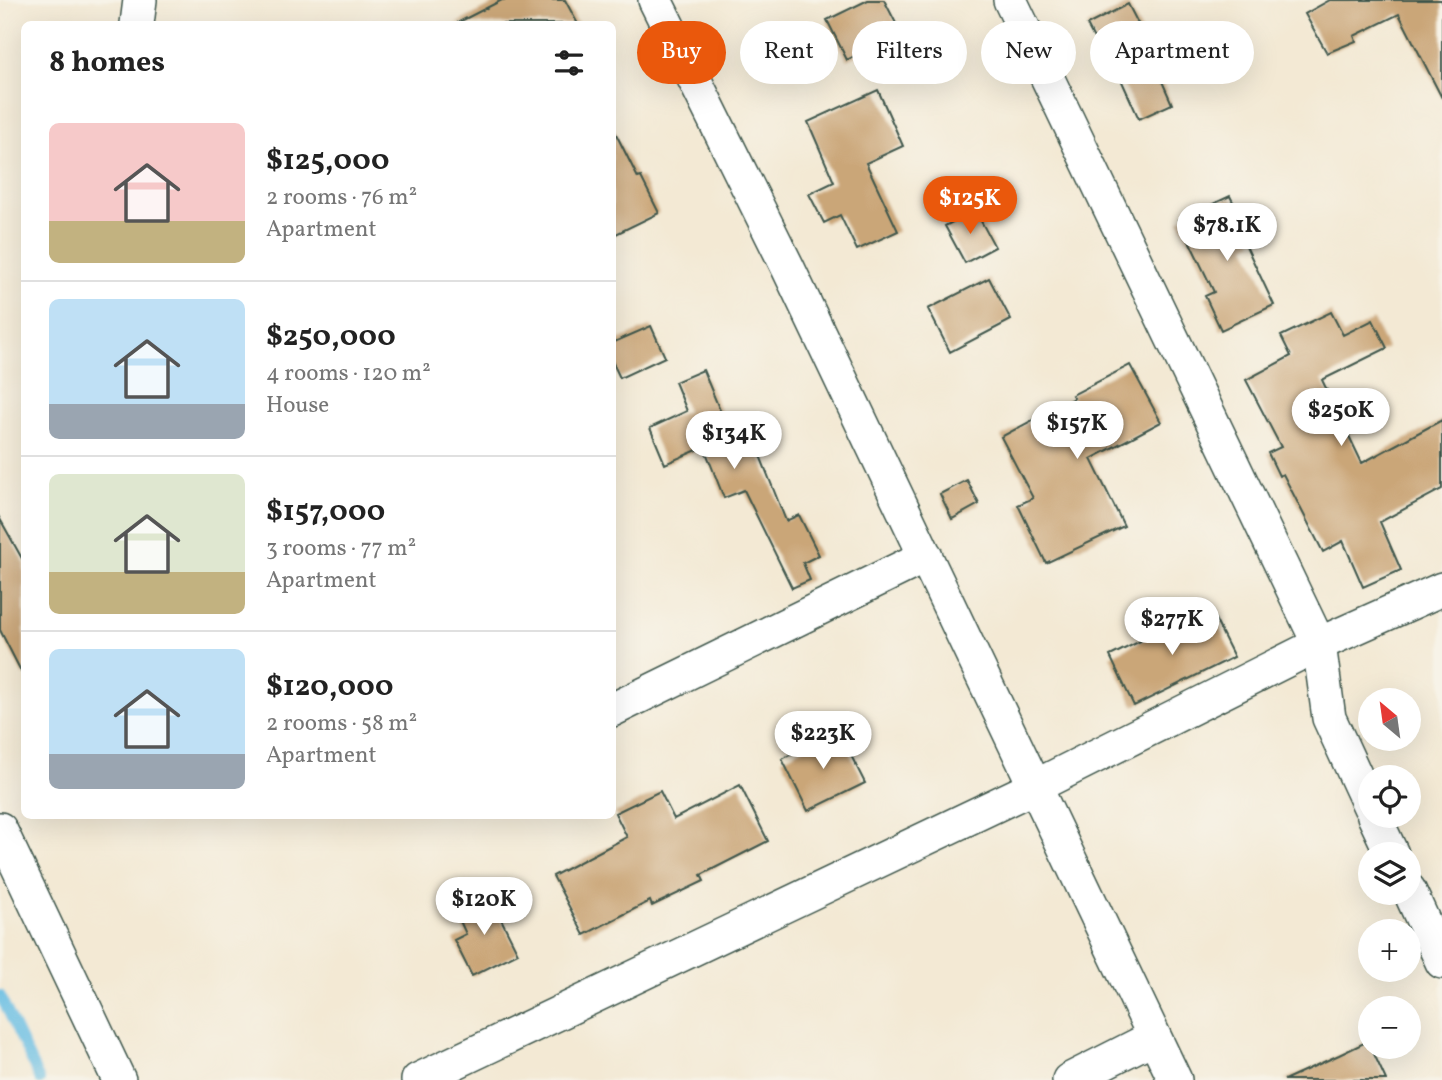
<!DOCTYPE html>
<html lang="en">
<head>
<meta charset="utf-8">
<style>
	:root { --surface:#fff; --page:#f2f2f2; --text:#222; --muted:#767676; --line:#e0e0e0; --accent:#ea580c }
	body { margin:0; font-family:Vollkorn,serif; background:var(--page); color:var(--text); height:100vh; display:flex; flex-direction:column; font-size:26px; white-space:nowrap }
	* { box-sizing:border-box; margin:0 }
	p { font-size:23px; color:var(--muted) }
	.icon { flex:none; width:38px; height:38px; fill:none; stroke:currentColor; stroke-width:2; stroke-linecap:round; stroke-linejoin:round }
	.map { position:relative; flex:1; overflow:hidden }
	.drawer { position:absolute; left:21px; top:21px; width:595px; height:798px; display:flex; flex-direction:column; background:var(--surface); border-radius:10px; box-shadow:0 7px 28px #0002 }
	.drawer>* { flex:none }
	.banner { position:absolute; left:637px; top:21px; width:665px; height:63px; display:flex; gap:14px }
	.needle { width:46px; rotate:331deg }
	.controls { position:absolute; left:1358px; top:688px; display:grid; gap:14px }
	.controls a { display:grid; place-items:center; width:63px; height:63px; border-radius:50%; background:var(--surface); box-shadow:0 7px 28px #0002; font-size:35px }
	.price { position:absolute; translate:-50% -60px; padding:0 16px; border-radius:24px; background:#fff; color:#222; font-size:23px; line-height:46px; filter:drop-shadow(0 2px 4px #0008) }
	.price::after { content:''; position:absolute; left:50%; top:42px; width:21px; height:16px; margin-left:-10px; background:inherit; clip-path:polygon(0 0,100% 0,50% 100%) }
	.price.active { background:var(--accent); color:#fff }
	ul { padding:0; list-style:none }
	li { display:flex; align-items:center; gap:21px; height:175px; padding:0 28px }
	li+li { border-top:2px solid var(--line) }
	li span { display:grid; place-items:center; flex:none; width:196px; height:140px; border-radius:10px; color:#555 }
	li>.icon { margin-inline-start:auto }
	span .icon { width:84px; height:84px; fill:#fffc; stroke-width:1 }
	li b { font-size:30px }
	h2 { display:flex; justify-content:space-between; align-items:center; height:84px; padding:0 28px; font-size:30px }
	.pill { padding:0 24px; border-radius:32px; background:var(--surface); box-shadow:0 7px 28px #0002; font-size:24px; line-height:63px }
	.pill.active { background:var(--accent); color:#fff }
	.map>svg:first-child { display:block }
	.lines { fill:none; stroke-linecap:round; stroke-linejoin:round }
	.stream { stroke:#66bde3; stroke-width:10 }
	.building { fill:#caa678 }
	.minor-casing { stroke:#3f574c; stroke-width:36 }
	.minor { stroke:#fff; stroke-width:33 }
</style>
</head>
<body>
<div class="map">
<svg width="1442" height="1080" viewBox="0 0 1442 1080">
	<rect width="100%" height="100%" fill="#f7f3e8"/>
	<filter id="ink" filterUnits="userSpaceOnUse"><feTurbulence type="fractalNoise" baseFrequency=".0143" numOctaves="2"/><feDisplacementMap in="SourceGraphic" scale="14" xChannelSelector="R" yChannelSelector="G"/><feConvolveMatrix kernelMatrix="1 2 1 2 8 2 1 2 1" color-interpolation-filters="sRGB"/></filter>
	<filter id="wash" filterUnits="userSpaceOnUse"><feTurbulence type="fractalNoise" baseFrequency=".00686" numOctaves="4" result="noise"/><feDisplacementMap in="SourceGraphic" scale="28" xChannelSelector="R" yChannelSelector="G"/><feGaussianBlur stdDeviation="1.57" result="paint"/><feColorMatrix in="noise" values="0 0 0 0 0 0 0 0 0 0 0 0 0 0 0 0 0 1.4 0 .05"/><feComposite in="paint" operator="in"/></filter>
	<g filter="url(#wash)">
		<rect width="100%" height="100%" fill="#f3e9d4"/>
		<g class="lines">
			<path class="stream" d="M0 995 40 1080"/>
		</g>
		<g id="blocks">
			<path class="building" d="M502 0H565L578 24H455Z
				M868 0H884L901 33 847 60 827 20Z
				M1330 0H1442V98L1399 14 1354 36 1356 41 1327 53 1305 14Z
				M1128 4 1145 37 1143 38 1172 104 1139 119 1110 55 1104 58 1087 25Z
				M878 90 903 146 866 163 898 231 857 250 840 215 824 223 809 194 834 182 808 122Z
				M612 126 638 178 641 177 659 213 612 236Z
				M1230 196 1253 242 1246 246 1274 305 1221 330 1205 296 1214 292 1179 220Z
				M975 210 995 247 965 263 945 226Z
				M989 278 1011 320 950 352 928 309Z
				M1331 312 1343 335 1373 320 1387 348 1322 380 1362 463 1442 420V489L1380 522 1401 570 1363 587 1343 541 1323 552 1283 474 1279 476 1268 453 1281 447 1246 380 1291 356 1281 336Z
				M651 326 665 357 620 378 612 361V343Z
				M1130 365 1161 422 1091 459 1124 526 1046 563 1018 505 1033 498 1001 437 1074 398 1072 395Z
				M703 370 737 451 755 443 786 521 799 515 819 555 803 563 810 580 792 588 744 490 724 498 704 447 665 464 650 428 687 411 675 382Z
				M967 480 979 504 952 519 940 494Z
				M0 519 24 562V677L0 630Z
				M1209 607 1234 657 1134 706 1110 656Z
				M838 730 865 783 808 811 782 759Z
				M740 785 768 841 701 875 704 881 652 906 650 901 584 935 553 876 627 837 615 813 660 791 674 819Z
				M490 897 518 953 472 976 454 940 466 934 456 912Z
				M1368 1041 1386 1080H1284L1339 1055Z"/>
		</g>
	</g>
	<g filter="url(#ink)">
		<use href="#blocks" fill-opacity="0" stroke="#3f574c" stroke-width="2"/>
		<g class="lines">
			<g class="minor-casing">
				<path id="minor" d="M655 0 788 268 1175 1080
					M1010 0 1319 644 1329 718 1370 807
					M137 24 140 0
					M612 710 926 556
					M1374 816 1392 854
					M0 829 119 1080
					M1409 890 1442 962
					M418 1080 1036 786 1319 644 1442 589
					M1069 1080 1154 1037"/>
			</g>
			<use href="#minor" class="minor"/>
		</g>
	</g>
</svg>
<div class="controls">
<a><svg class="needle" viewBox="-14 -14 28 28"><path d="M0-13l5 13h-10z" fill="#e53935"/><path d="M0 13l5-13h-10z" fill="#767676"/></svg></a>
<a><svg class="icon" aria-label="locate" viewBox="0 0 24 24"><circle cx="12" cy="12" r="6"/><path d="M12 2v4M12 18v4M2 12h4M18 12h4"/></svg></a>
<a><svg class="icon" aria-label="layers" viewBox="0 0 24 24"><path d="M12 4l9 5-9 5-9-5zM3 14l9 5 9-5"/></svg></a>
<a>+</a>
<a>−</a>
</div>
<b class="price active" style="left:970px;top:236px">$125K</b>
<b class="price" style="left:1227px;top:263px">$78.1K</b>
<b class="price" style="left:1341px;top:448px">$250K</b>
<b class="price" style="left:1077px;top:461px">$157K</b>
<b class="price" style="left:734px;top:471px">$134K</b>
<b class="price" style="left:1172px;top:657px">$277K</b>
<b class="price" style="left:823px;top:771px">$223K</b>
<b class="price" style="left:484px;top:937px">$120K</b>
<div class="banner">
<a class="pill active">Buy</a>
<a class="pill">Rent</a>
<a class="pill">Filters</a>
<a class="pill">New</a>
<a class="pill">Apartment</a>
</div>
<section class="drawer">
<h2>8 homes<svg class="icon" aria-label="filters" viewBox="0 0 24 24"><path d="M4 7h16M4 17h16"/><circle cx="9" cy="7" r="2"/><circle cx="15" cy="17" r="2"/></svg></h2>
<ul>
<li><span style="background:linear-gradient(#f6c9c9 70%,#c2b280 0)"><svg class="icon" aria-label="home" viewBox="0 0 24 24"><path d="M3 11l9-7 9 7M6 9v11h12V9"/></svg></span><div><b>$125,000</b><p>2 rooms · 76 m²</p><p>Apartment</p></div></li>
<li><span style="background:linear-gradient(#bfe0f5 75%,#9aa5b1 0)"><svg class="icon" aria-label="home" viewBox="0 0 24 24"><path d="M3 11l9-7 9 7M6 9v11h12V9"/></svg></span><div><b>$250,000</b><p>4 rooms · 120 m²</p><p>House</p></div></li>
<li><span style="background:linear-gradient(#dfe7d0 70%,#c2b280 0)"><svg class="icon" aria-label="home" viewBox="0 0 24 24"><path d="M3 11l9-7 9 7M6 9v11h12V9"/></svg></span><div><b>$157,000</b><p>3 rooms · 77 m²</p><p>Apartment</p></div></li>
<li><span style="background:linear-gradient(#bfe0f5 75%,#9aa5b1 0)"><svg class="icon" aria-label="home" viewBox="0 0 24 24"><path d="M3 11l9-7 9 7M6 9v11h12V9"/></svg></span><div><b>$120,000</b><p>2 rooms · 58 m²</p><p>Apartment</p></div></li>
</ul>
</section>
</div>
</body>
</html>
